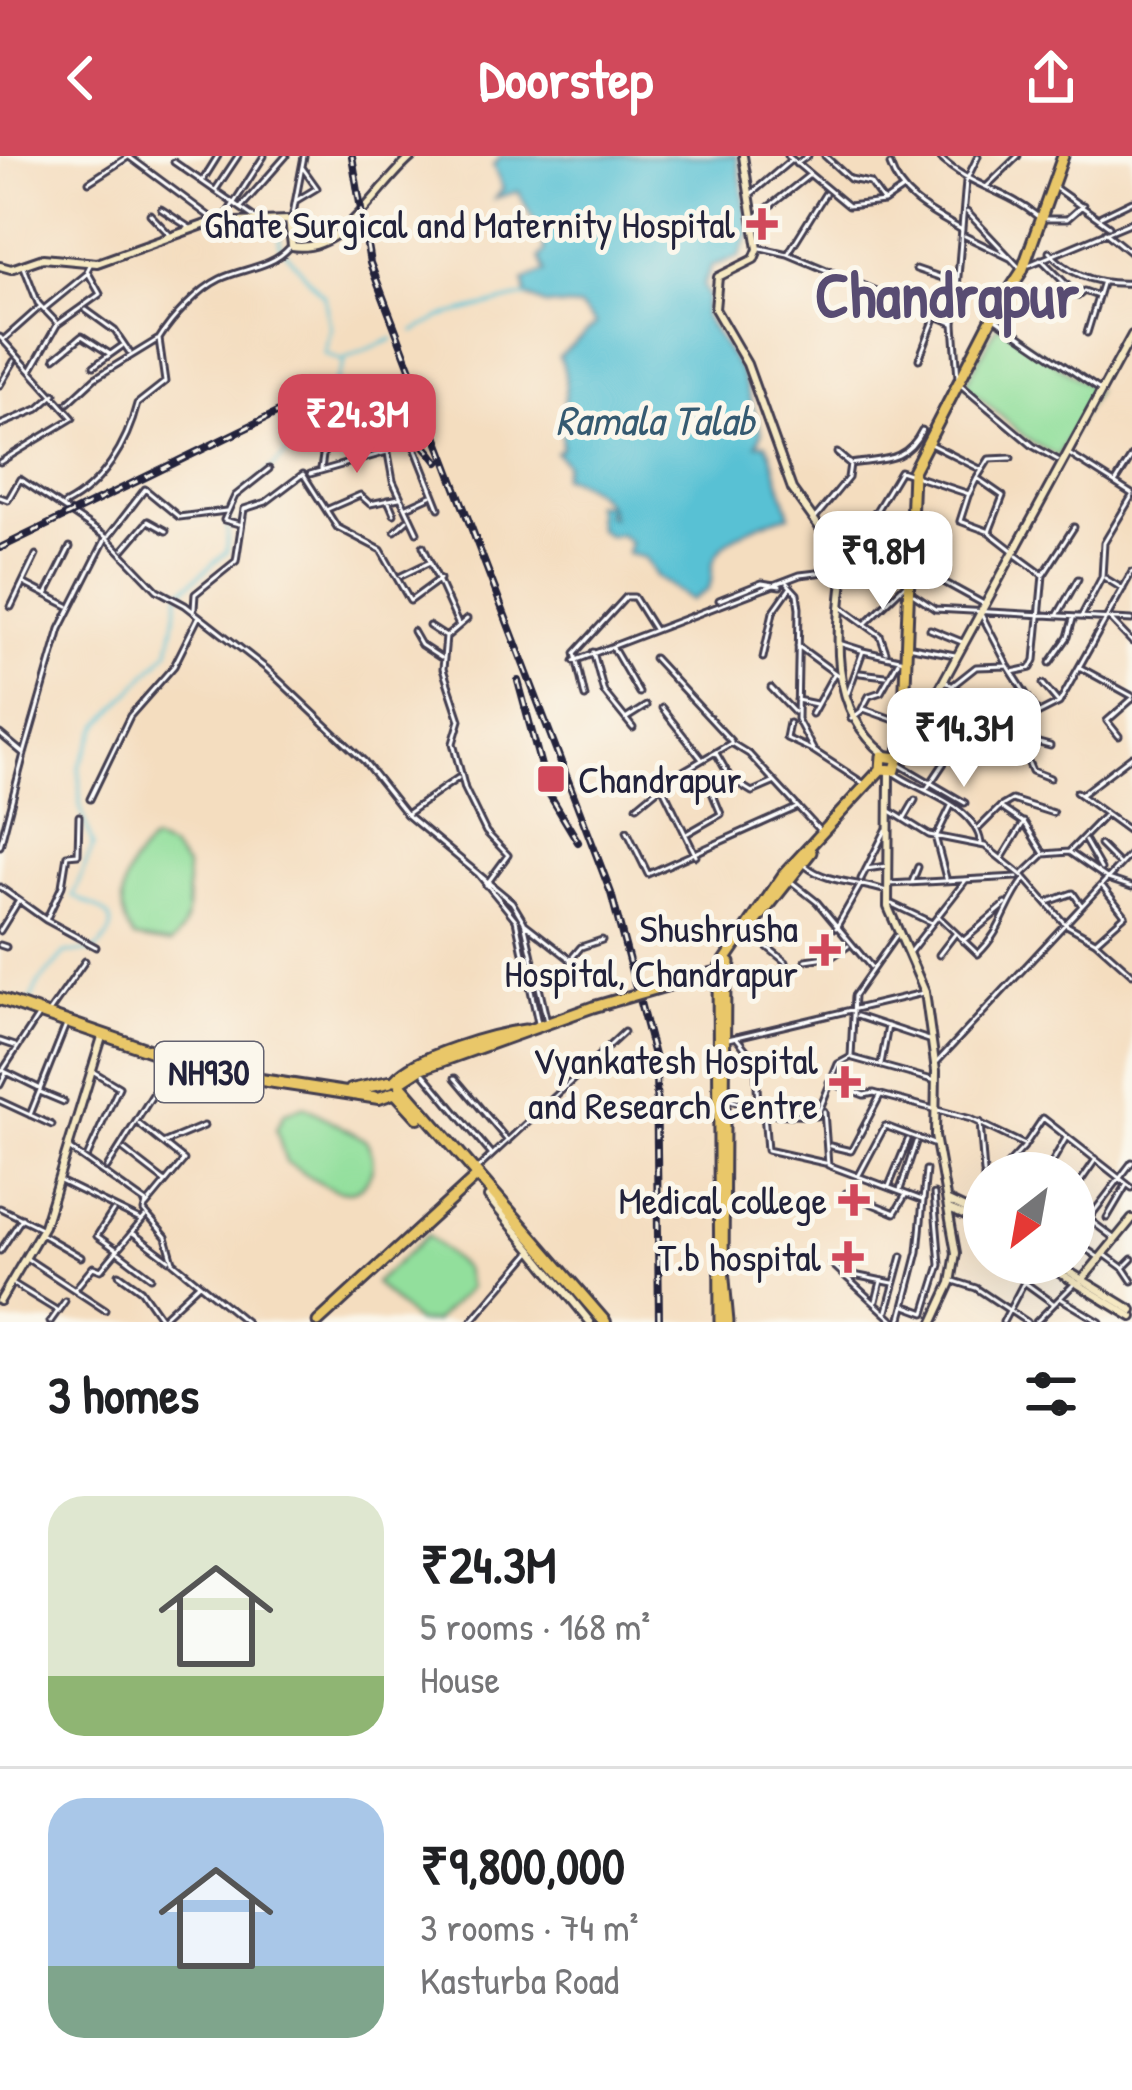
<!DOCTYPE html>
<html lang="en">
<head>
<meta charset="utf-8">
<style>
	:root { --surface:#fff; --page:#f6f6f6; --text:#202124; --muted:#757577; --line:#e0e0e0; --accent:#d1495b }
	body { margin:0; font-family:"Patrick Hand",sans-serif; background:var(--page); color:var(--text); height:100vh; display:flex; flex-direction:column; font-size:45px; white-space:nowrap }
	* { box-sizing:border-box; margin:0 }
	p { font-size:39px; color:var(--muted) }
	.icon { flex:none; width:66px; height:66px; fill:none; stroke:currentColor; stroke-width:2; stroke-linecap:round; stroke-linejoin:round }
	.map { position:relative; height:1166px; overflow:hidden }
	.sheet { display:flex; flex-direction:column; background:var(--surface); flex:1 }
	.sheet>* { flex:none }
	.needle { width:78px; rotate:211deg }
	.tools { position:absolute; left:963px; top:996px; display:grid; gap:24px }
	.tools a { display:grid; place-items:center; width:132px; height:132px; border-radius:50%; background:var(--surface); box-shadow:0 12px 48px #0002; font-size:60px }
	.price { position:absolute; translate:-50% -102px; padding:0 27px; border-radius:24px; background:#fff; color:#222; font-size:39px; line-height:78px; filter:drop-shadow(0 3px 6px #0008) }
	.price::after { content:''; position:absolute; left:50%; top:72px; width:36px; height:27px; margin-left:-18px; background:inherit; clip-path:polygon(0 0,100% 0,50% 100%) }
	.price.current { background:var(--accent); color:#fff }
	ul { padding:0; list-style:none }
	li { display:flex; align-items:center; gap:36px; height:300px; padding:0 48px }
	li+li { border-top:3px solid var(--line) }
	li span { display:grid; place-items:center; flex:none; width:336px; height:240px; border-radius:36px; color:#555 }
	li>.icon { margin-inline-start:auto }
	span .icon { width:144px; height:144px; fill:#fffc; stroke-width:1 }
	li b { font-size:51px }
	h2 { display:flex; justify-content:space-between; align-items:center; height:144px; padding:0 48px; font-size:51px }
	header { display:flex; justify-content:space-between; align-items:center; height:156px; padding:0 48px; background:var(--accent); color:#fff; font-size:54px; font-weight:800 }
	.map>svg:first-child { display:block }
	.green { fill:#92df9c; stroke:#5a806c; stroke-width:3 }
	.water { fill:#58c1d4; stroke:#3d7288; stroke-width:3 }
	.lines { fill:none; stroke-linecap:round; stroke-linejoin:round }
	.stream { stroke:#58c1d4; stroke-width:3 }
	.street-casing { stroke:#423e4f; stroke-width:9 }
	.secondary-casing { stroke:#423e4f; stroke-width:12 }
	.primary-casing { stroke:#423e4f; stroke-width:15 }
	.highway-casing { stroke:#423e4f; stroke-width:16 }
	.street { stroke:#fff; stroke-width:3 }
	.secondary { stroke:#f6e9c3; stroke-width:6 }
	.primary { stroke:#e9c769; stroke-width:9 }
	.highway { stroke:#e9c769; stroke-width:10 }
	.rail-casing { stroke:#22223b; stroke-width:8 }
	.rail { stroke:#fbf7ec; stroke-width:3; stroke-dasharray:9; stroke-linecap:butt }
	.primary-bridge-casing { stroke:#423e4f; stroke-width:15; stroke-linecap:butt }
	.primary-bridge { stroke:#e9c769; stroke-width:9 }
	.poi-dot { fill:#d1495b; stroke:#fbf7ec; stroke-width:4.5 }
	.labels { text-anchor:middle; stroke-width:10; stroke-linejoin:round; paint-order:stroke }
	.shield { fill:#fbf7ec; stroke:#636270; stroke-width:3 }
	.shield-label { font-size:36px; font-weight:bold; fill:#22223b }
	.poi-label { font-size:39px; fill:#22223b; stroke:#fbf7ec; text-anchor:end }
	.water-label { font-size:42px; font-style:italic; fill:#355a71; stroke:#fbf7ec }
	.town-label { font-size:63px; font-weight:bold; fill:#584c72; stroke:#fbf7ec }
</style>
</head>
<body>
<header><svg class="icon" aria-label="back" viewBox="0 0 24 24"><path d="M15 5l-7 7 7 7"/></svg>Doorstep<svg class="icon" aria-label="share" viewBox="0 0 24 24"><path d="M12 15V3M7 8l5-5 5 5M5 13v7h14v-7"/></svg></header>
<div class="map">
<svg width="1132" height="1166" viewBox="0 0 1132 1166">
	<rect width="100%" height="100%" fill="#fbf7ec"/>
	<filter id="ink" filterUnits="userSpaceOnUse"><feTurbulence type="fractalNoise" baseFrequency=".00833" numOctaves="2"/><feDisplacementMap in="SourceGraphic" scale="24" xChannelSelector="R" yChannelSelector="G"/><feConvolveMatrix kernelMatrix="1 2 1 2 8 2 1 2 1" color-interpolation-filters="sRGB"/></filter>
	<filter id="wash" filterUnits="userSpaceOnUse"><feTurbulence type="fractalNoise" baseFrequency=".004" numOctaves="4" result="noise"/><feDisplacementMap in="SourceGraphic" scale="48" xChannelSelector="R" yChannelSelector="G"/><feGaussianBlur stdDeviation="2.7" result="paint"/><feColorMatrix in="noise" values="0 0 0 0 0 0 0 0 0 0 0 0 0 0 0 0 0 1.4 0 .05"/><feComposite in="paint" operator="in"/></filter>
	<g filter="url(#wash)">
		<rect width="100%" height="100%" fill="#f4ddbf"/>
		<path class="green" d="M998 168 1096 235 1058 300 1031 286 965 229Z
			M153 685 171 693 186 711C187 737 194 771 170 788L134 782C111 750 124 709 153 685Z
			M304 950 366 984C372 996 376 1008 369 1020 350 1056 309 1020 286 1006L276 973 285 957Z
			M428 1079 464 1113 469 1132 434 1166H416L375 1127Z"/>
		<path class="water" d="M501 0H737L750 77 739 101 712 110 703 129 708 141 704 160 741 217 762 277 757 288H766L770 296 790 359C767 364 721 379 713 407 710 418 714 423 708 434L691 444 656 420 645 402 627 397 630 387 620 378 609 380 598 373 594 348H607L606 359 612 361C606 336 577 323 562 321L566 308 556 297 562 292C560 263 573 222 559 201L596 168 580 151 545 149 526 140 524 125 545 116 539 101 545 95C542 71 527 56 519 35L495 42 503 33 493 9Z"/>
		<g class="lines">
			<path class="stream" d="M279 71 280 90 324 140 331 174 324 197 341 204
				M414 176 441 161 526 140
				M242 336C292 301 323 259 346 202L393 183
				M28 850 38 828 65 797 94 795C134 761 97 753 73 740L93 690 80 649 79 610 98 571 169 494 180 436 227 396 228 358"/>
		</g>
	</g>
	<g filter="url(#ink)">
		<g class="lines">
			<g class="street-casing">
				<path id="street" d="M128 0 213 63
					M788 0 848 50 884 46 903 33
					M825 0 850 23 870 27 883 45
					M938 0C973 33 1003 32 1037 60
					M174 6 255 62
					M796 8 808 0
					M890 9C901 43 932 57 962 74
					M203 24 218 0
					M89 26 128 1
					M986 31 1018 0
					M1054 31 1109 70
					M216 33 238 0
					M752 37 791 4
					M297 44 317 32 302 11
					M242 50 286 0
					M161 53 190 72
					M967 56 1018 110
					M150 58 169 78
					M1101 60 1132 45
					M756 61 808 20
					M292 63 304 0
					M1046 63H1067L1083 49
					M223 64 264 0
					M1105 76 1132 98
					M965 80 1010 102
					M761 92 788 98 953 167
					M789 96 825 38
					M1049 96C1071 121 1099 129 1132 127
					M1041 103 1078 140 1084 135 1098 140
					M1029 109 1132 66
					M24 111 38 147 58 168 100 138 87 115 90 109
					M916 113 957 127
					M45 152 88 117
					M86 154 115 175 130 197
					M994 162 1100 234
					M1087 177 1102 128
					M0 181 73 262 0 306
					M3 184 40 151
					M55 202 82 180 110 198
					M919 203 935 162
					M94 210 122 190
					M32 213 57 169
					M958 222 954 168 966 25 978 0
					M0 229 14 205
					M962 230 1033 290 1058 304
					M68 247 95 222 157 184
					M0 269 38 253 55 238
					M330 280 343 291 371 274 386 286 393 325 417 376
					M353 284 362 301
					M930 288 982 314
					M416 294 439 352
					M837 297 850 308C883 303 906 307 922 274
					M1069 298 1132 338
					M321 313 324 293 346 254
					M310 318 387 296
					M977 322 989 303 1011 302
					M1115 327 1132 300
					M968 340 960 365 987 375
					M0 341 8 344 20 323 106 381 157 434 185 449 267 513 364 605 406 658 512 746 524 766 547 866
					M388 344 394 358
					M64 349C103 329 127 288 137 248L165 226 159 183C171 163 199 133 220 123 243 112 271 112 289 92
					M407 351 431 340
					M328 353 360 339 370 348 399 342
					M815 362 848 322 850 308
					M239 368 224 364 235 340 269 313
					M395 375 407 364
					M109 380 145 333 179 361 226 355
					M423 390 459 470
					M124 393 148 365 166 375
					M846 405 900 315 969 338 977 322 1003 340 989 376 1012 394
					M1044 418 1074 371
					M931 419 982 447
					M401 420 430 406
					M1105 422 1123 433
					M23 427 68 450
					M787 427 797 438 799 452 797 563 814 595 863 627
					M46 439 70 391
					M914 439 935 453 1132 464
					M719 444 762 427 780 430
					M840 450 880 479 886 496
					M11 451 36 399
					M194 453 195 438 236 405 244 353 266 346 303 318 337 371 381 394 410 445 440 423
					M981 458 1007 508
					M1058 458 1078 423
					M1081 461 1102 421 1104 387 1132 340
					M467 463 446 481 443 513 460 564 453 587 465 633 486 676 508 699 486 729
					M1111 464 1132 486
					M866 467 907 427
					M429 470 446 481
					M930 473 962 486
					M413 475 421 489 441 502
					M842 488 861 494
					M798 490 839 520
					M912 491 955 499
					M613 492 639 537
					M593 496 604 536 633 572
					M654 502 731 585
					M763 502 773 456 790 432
					M574 505 800 419 842 414
					M1050 507 1068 481 1073 463
					M1081 512 1132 540
					M1012 516 1031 512 1035 504 1043 419 1017 400
					M860 517 886 520
					M945 525 984 551 1001 577
					M1043 528 1058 546
					M771 532 794 556
					M848 537 863 495 904 504
					M585 541 575 497 626 441H634L654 473
					M797 544 816 548
					M662 552 701 602
					M862 553 869 540 881 536 898 506
					M812 558 834 518
					M627 562 646 550
					M851 563 864 553 903 567
					M995 566 1026 545
					M789 567 786 582 812 594
					M953 577 952 530 976 511 1008 510 1038 557
					M0 578 24 598 0 690
					M999 579 1017 593 1035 586 1050 590
					M1119 580 1107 565 1132 543
					M910 594 945 605 1059 547 1132 416
					M1024 596 1032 615 1050 622
					M716 597 731 623 752 636 775 626
					M24 598 60 473 106 382
					M900 609 965 647
					M894 617C922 637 974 648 981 687
					M926 634 944 607
					M1076 636 1132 677
					M1082 638 1132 600
					M90 643 130 560 174 510 199 460
					M637 650 660 631
					M1000 651 1012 644 1053 657
					M889 654 929 679 985 690 1024 721 1065 768 1095 785 1132 818
					M408 657 458 622
					M904 663 915 644
					M979 672 1000 651 1022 666
					M627 675 648 718 796 652
					M688 677 721 658 711 634 731 623
					M937 679 951 650
					M935 680 946 722
					M1085 685 1101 713
					M1100 689 1120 709
					M1069 696 1104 660
					M1044 698 1069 696 1108 723 1132 731
					M696 700 661 628 731 587 749 598 820 675
					M1002 702 1024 666 1044 698 1024 717
					M806 710C826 727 861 726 886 735
					M866 713 887 710
					M479 719 516 764 538 867
					M861 723 886 674
					M912 726 918 711
					M793 727 817 746 871 811
					M889 728 1017 721
					M0 731 46 764 62 730 67 699 78 698 79 660
					M1048 746 1073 737 1082 750
					M892 748 932 767
					M939 761 978 798C1004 773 1004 749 1025 723
					M46 764 96 791
					M524 767 598 825
					M836 772 861 728
					M0 775 18 746
					M750 777 786 806
					M1097 784 1125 759 1103 731
					M963 785 1006 748
					M0 789 6 791
					M909 797 966 724
					M939 799 955 778
					M570 804 581 791 602 784
					M806 804 833 800 848 790
					M50 855 85 805
					M857 860 932 885
					M736 881 756 906 758 952
					M728 883 923 837
					M0 885 15 890
					M853 902 936 925
					M937 906 1132 696
					M881 908 888 870
					M0 913 39 932
					M3 914 38 860
					M424 918 491 998
					M455 922 508 985
					M829 926 864 939 874 937 971 963 1025 989 1043 962 1132 1032
					M0 929 6 917
					M40 936 64 946
					M725 942 770 958 817 960 838 908 851 901 854 840 896 780
					M0 945 52 969
					M824 955 828 1009 922 1044
					M764 957 767 994 825 1007
					M30 959 65 871
					M980 966 984 1017
					M139 968 184 1004 146 1050
					M163 987 204 970
					M830 990 851 995 880 940
					M70 993 146 1047 144 1055 166 1081 173 1106 246 1166
					M124 994 164 1025
					M88 999 119 931 94 916
					M107 1012 172 908
					M476 1014 624 876
					M1000 1017 1024 991
					M1046 1017 1066 982
					M859 1019 885 970 936 989
					M984 1020V1030
					M58 1024 140 1064
					M889 1030 908 984
					M900 1034 916 986
					M1074 1035 1096 1003
					M846 1037 895 1057 905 1040
					M0 1052 41 1072
					M1074 1052 1115 1083
					M113 1055 97 1080 117 1094
					M978 1058 984 1043
					M1107 1062 1127 1028
					M133 1077 169 1104
					M41 1078 81 1101
					M1074 1082 1132 1006
					M1074 1085 1098 1101
					M0 1095 22 1062
					M119 1097 151 1121
					M1104 1098 1123 1112 1132 1103
					M26 1102 105 1154
					M832 1108 895 1166
					M1124 1113 1132 1125
					M844 1117 893 1127
					M119 1118 141 1134 162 1164
					M954 1125 976 1132 1027 1166
					M14 1128 58 1155
					M75 1133 93 1111 101 1114 145 1061
					M1060 1142 1100 1166
					M876 1145 881 1125
					M906 1150 925 1157 940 1109 934 1038
					M887 1155 902 1100
					M50 1166 65 1145
					M158 1166 199 1128
					M471 1166 530 1097
					M900 1166 918 1096 926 1014
					M1003 1166 1024 1126 1053 1147
					M1036 1166 1074 1128"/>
			</g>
			<g class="secondary-casing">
				<path id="secondary" d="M743 0 758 93 754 103 718 121 715 153 747 208 792 333 845 407C837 473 826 553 885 598
					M0 110 11 113 43 102 97 107 209 67 289 64 292 90C344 99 378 28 413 0
					M901 603 1132 179
					M889 617 888 751 925 836 936 915 935 980 956 1097 951 1127 933 1166
					M488 1041 590 1166
					M948 1045 984 1062
					M949 1053 984 1068
					M1043 1107 1132 1161
					M1055 1107 1132 1154
					M1082 1124 1132 1063
					M0 1145 44 1070 102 881"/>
			</g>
			<g class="primary-casing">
				<path id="primary" d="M897 602 882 600 881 613 895 614 903 583 913 315 995 156 1022 115 1063 0
					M755 767 811 696
					M690 823 721 815
					M395 924C415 900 494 878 525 874
					M400 926 420 913 593 851
					M318 1166 476 1021
					M720 1166 718 815 784 718 881 613
					M728 1166 723 1113 725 821 730 807"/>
			</g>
			<g class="highway-casing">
				<path id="highway" d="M0 843 215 917 379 942 393 937
					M401 930 605 1166
					M351 934 389 926
					M396 937 418 961"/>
			</g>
			<use href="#street" class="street"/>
			<use href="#secondary" class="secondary"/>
			<use href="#primary" class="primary"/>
			<use href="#highway" class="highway"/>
			<g class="rail-casing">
				<path id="rail" d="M352 0 370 107 611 737 656 907 659 1166
					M0 392 291 250C351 243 401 255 438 306
					M518 525 548 636 578 686"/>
			</g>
			<use href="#rail" class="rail"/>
			<g class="primary-bridge-casing">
				<path id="primary-bridge" d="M593 851 690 823"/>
			</g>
			<use href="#primary-bridge" class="primary-bridge"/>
		</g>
	</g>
	<g class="poi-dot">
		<path d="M756 50h12v12h12v12h-12v12h-12v-12h-12v-12h12z"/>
		<rect x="536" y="608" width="30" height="30" rx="6"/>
		<path d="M819 776h12v12h12v12h-12v12h-12v-12h-12v-12h12z"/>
		<path d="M839 908h12v12h12v12h-12v12h-12v-12h-12v-12h12z"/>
		<path d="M848 1026h12v12h12v12h-12v12h-12v-12h-12v-12h12z"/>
		<path d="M842 1083h12v12h12v12h-12v12h-12v-12h-12v-12h12z"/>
	</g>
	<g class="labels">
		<rect class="shield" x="155" y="886" width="108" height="60" rx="9"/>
		<g class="shield-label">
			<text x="209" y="929">NH930</text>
		</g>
		<g class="poi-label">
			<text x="735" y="82">Ghate Surgical and Maternity Hospital</text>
			<text x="578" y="637" text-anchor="start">Chandrapur</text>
			<text x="798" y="786">Shushrusha<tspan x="798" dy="45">Hospital, Chandrapur</tspan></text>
			<text x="818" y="918">Vyankatesh Hospital<tspan x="818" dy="45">and Research Centre</tspan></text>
			<text x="827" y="1058">Medical college</text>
			<text x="821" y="1115">T.b hospital</text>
		</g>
		<g class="water-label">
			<text x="655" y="279">Ramala Talab</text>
		</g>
		<g class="town-label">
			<text x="947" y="161">Chandrapur</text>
		</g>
	</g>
</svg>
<div class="tools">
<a><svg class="needle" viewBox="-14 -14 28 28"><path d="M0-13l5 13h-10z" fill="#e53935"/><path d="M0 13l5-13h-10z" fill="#757577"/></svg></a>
</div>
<b class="price current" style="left:357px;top:320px">₹24.3M</b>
<b class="price" style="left:883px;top:457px">₹9.8M</b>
<b class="price" style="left:964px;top:634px">₹14.3M</b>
</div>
<section class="sheet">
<h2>3 homes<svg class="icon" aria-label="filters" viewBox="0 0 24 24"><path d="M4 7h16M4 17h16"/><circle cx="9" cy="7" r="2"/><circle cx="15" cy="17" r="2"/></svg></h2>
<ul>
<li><span style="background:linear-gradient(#dfe7d0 75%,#8fb573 0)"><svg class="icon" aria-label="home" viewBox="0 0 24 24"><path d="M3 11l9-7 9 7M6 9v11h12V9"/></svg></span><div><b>₹24.3M</b><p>5 rooms · 168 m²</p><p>House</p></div></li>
<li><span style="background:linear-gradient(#a9c7e8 70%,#7fa58c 0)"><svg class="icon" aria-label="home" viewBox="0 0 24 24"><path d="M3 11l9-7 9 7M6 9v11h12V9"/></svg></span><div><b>₹9,800,000</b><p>3 rooms · 74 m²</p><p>Kasturba Road</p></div></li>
</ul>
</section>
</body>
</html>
